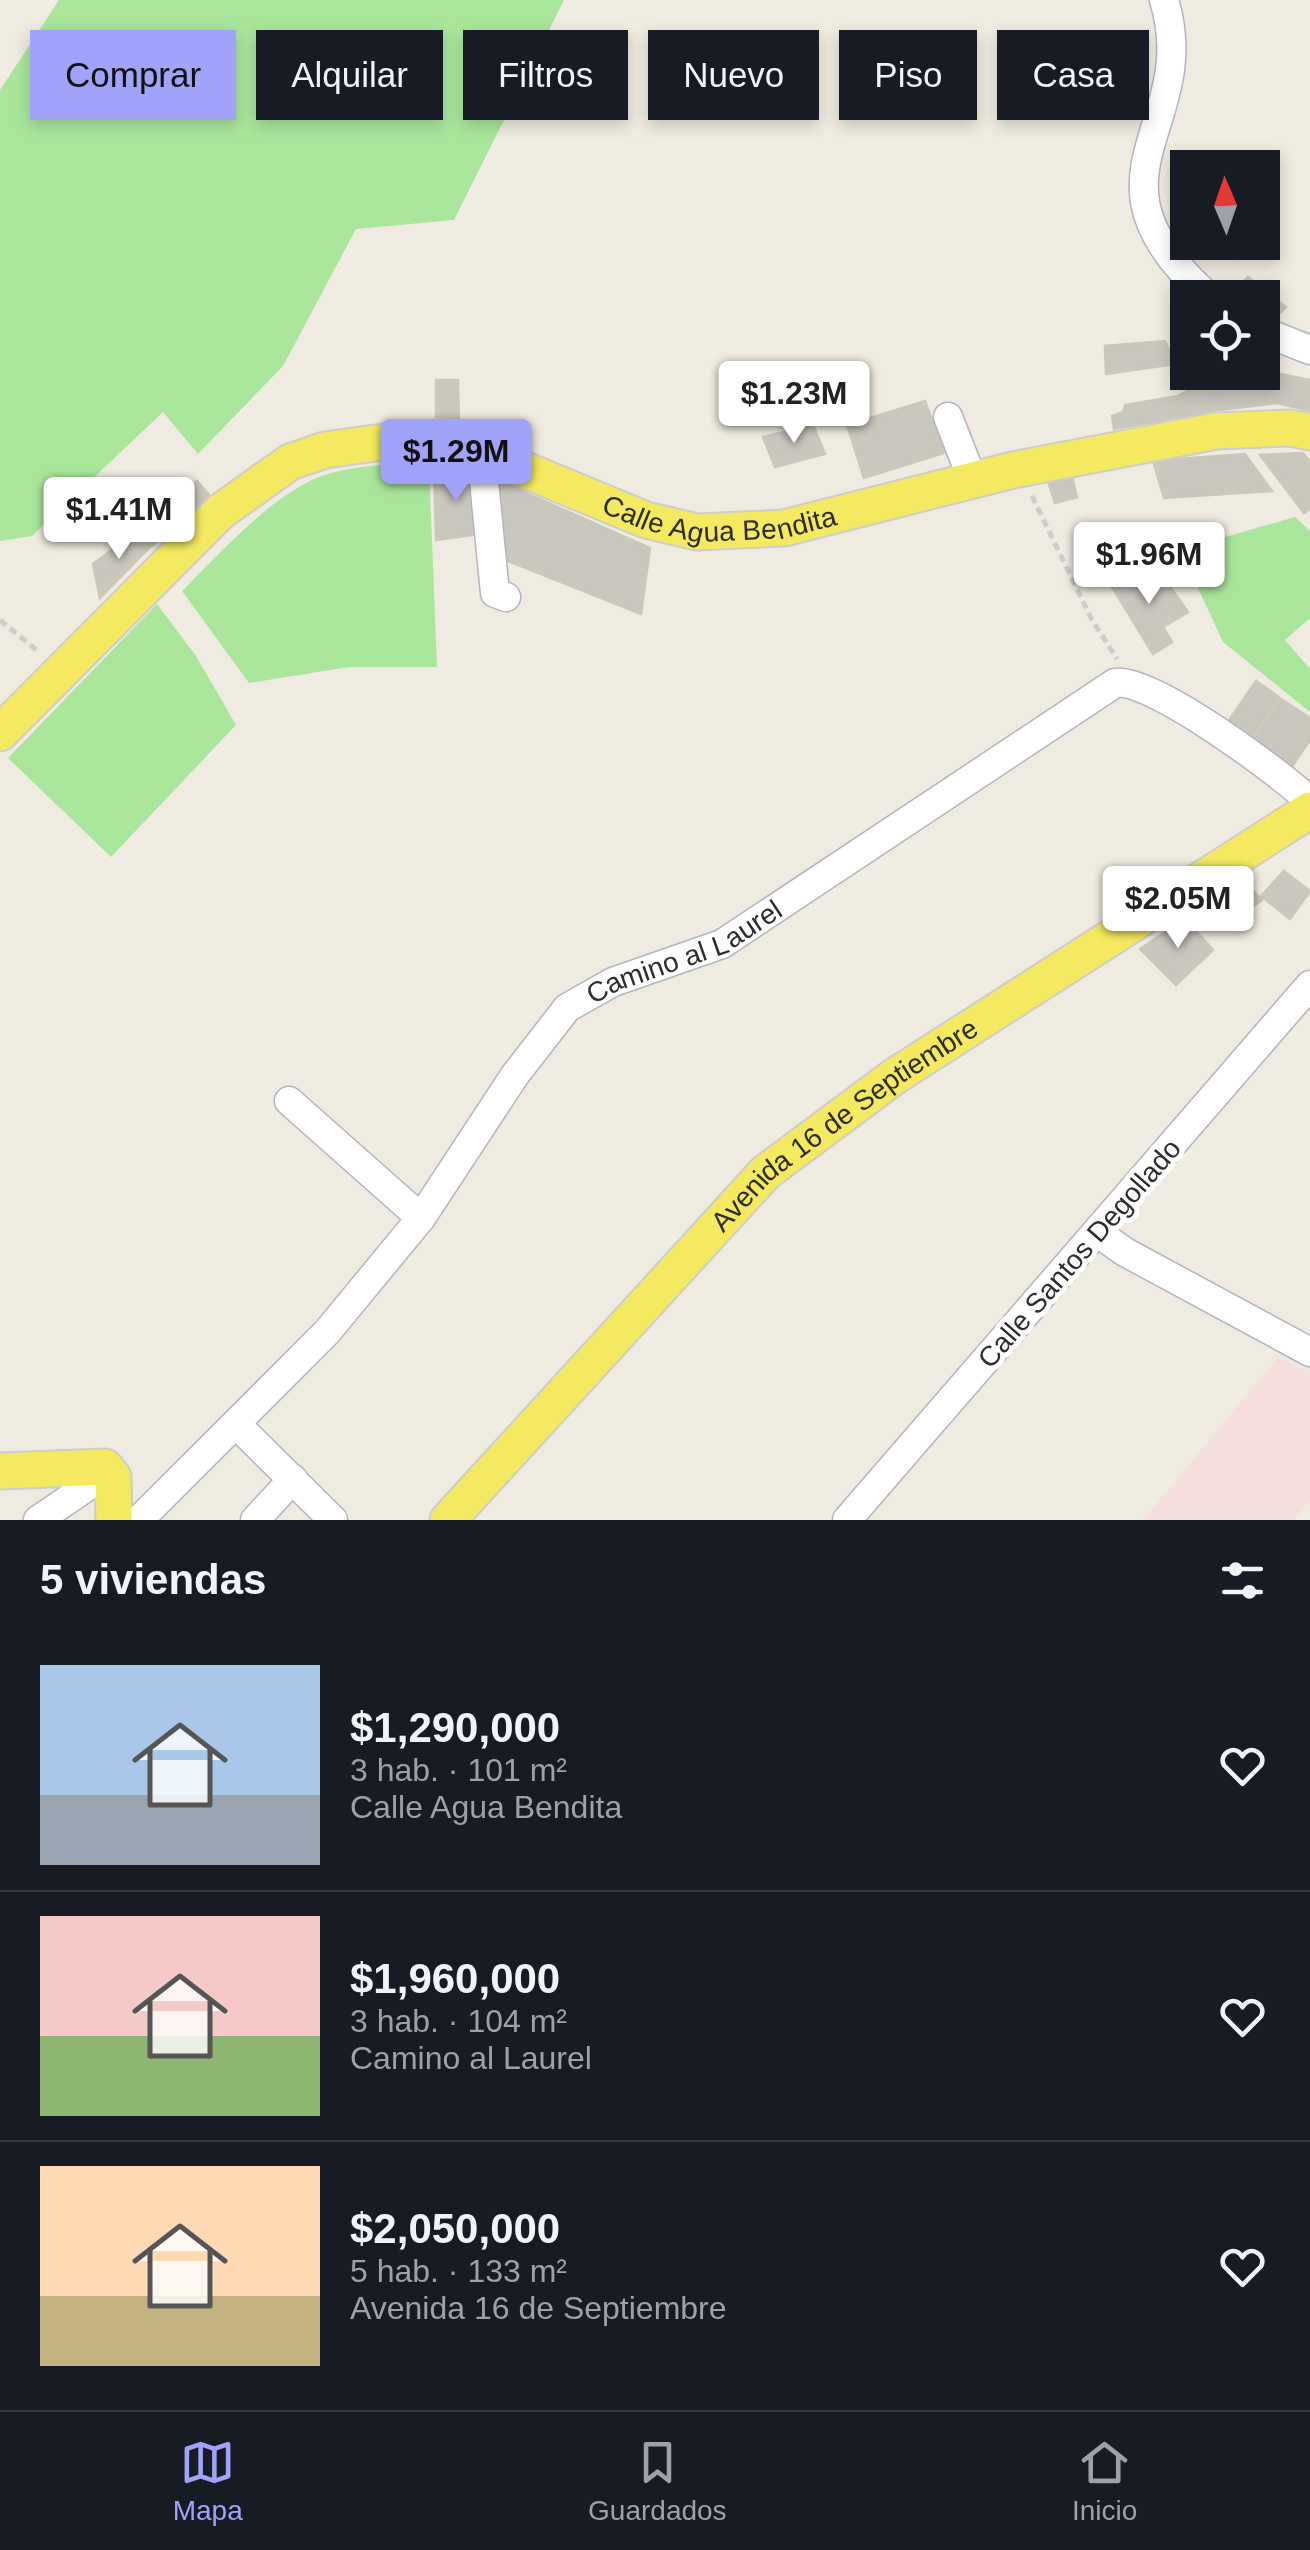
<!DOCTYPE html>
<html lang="es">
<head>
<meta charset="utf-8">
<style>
	:root { --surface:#171b24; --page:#242831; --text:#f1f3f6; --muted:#9ea1a6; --line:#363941; --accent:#a0a3f9 }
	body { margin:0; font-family:Helvetica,sans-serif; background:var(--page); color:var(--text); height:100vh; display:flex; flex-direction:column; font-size:38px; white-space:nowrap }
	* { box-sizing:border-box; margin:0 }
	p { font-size:32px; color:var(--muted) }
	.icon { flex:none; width:55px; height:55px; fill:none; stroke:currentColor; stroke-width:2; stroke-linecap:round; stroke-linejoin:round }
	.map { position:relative; height:1520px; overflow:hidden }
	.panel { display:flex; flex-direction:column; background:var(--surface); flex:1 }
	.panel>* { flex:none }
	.hud { position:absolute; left:30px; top:30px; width:1250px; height:90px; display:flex; gap:20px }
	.needle { width:65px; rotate:358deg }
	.fabs { position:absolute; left:1170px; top:150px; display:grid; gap:20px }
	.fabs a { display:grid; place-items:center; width:110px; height:110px; border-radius:0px; background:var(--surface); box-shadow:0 5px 15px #0003; font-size:50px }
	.price { position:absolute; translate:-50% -85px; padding:0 22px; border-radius:10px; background:#fff; color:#222; font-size:32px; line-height:65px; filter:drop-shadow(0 2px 5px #0008) }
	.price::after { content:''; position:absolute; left:50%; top:60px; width:30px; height:22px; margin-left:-15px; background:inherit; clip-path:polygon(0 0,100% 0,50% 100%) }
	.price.active { background:var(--accent); color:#111 }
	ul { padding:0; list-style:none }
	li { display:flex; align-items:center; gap:30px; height:250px; padding:0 40px }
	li+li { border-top:2px solid var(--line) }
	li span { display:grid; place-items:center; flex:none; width:280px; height:200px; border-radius:0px; color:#555 }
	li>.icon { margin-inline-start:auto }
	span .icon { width:120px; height:120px; fill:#fffc; stroke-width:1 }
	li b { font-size:42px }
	h2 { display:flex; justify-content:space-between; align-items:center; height:120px; padding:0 40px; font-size:42px }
	.pill { padding:0 35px; border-radius:0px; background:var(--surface); box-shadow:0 5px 15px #0003; font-size:35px; line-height:90px }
	.pill.active { background:var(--accent); color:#111 }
	.tab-bar { display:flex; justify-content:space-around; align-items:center; height:140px; border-top:2px solid var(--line); background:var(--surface); font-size:28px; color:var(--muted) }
	.tab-bar a { display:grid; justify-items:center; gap:5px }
	.tab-bar .active { color:var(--accent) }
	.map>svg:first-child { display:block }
	.medical { fill:#f5e0dd }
	.green { fill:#a9e69c }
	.building { fill:#cac7bf; stroke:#cbc7b9; stroke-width:2.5 }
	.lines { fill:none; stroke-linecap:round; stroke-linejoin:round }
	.minor-casing { stroke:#b3b3c1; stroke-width:31 }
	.major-casing { stroke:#cdcdcd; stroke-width:39 }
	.path { stroke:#cdcdcd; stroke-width:5; stroke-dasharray:8 5; stroke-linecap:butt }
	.minor { stroke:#fff; stroke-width:28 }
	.major { stroke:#f4e960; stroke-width:35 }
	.labels { text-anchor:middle; stroke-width:10; stroke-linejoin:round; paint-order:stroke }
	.street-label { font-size:28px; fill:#2d2d2d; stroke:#fff }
</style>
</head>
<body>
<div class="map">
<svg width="1310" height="1520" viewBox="0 0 1310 1520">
	<rect width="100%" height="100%" fill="#efebe0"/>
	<path class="medical" d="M1278 1357 1310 1373V1501L1293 1520H1143Z"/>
	<path class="green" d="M59 0H564L454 220 356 229 283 366 198 454 163 412 32 536 0 541V90Z
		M429 464 437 667H349L249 683 182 591C219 554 278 488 328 474 361 464 396 464 429 464Z
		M1295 517 1310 531V618L1285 640 1310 669V712L1223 642 1197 586 1225 575 1222 538Z
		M157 604 196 656 236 725 111 857 8 758Z"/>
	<path class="building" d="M1229 242H1258L1260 246 1238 259Z
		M1248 277 1286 307 1266 327 1262 298 1229 297Z
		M1165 341 1175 364 1106 374 1105 346Z
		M1276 373 1310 380V411L1277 403 1219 410 1212 378Z
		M1212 378 1219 410 1181 417 1178 396Z
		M436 380H458L459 418 436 417Z
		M1178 396 1181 417 1114 429 1112 416 1123 412 1125 405Z
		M925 401 944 453 864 478 847 425Z
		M813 425 825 454 775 467 763 437Z
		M1303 453 1310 462V509L1304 513 1260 455Z
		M1245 454 1272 491 1164 498 1153 461Z
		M434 469 475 473 480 534 436 540Z
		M490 477 650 548 641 614 503 559Z
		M1072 477 1077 497 1055 503 1049 484Z
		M197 481 209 495 153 545 139 529Z
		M137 531 151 546 100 598 93 564Z
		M1134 569 1146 588 1164 578 1188 612 1163 627 1172 642 1153 654 1109 582Z
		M1256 681 1279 697 1252 737 1228 722Z
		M1281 699 1310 718V740L1293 765 1254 739Z
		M1284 871 1310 891 1290 919 1261 896Z
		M1242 880 1262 900 1225 926 1205 904Z
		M1185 919 1213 950 1176 985 1140 949Z"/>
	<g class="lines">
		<g class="minor-casing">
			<g id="minor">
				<path d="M1164 0C1203 127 1069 175 1210 298"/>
				<path d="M1262 331 1310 350"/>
				<path d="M948 417 973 481"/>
				<path d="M483 471 495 593 506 597"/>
				<path d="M289 1101 421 1218"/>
				<path d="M1098 1233 1125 1252 1310 1352"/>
				<path d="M236 1424 333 1520"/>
				<path d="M38 1520 110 1471"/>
				<path id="s1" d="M139 1520 327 1332 421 1218 515 1075 567 1008 613 982 722 944 1115 683C1150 676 1281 774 1310 801"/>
				<path d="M255 1520 293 1479"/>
				<path d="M847 1520 1310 985"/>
			</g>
		</g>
		<g class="major-casing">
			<g id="major">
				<path id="s2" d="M0 733 220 512 290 462 325 450 397 440 472 448 646 520 697 532 784 528 1013 470 1216 431 1290 428 1310 432"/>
				<path d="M0 1471 105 1467 113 1477 114 1520"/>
				<path id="s3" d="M448 1520 766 1172 895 1076 1310 810"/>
			</g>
		</g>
		<path class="path" d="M1032 496 1091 618 1117 659
			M0 620 40 653"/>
		<use href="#minor" class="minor"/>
		<use href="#major" class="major"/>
	</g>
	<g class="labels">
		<g class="street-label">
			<text dy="10" stroke="none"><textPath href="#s2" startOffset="845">Calle Agua Bendita</textPath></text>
			<text dy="10" stroke="none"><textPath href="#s1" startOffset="800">Camino al Laurel</textPath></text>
			<text dy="10" stroke="none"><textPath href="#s3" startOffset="562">Avenida 16 de Septiembre</textPath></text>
			<text transform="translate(1079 1253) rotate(-49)" y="10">Calle Santos Degollado</text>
		</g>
	</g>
</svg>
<div class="fabs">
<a><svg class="needle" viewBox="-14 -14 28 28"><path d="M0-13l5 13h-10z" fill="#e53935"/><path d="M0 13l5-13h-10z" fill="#9ea1a6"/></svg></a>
<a><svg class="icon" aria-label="locate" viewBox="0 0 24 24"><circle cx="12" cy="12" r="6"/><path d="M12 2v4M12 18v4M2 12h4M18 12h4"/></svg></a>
</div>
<b class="price" style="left:794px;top:446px">$1.23M</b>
<b class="price active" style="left:456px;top:504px">$1.29M</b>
<b class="price" style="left:119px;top:562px">$1.41M</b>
<b class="price" style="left:1149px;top:607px">$1.96M</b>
<b class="price" style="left:1178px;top:951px">$2.05M</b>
<div class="hud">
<a class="pill active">Comprar</a>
<a class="pill">Alquilar</a>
<a class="pill">Filtros</a>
<a class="pill">Nuevo</a>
<a class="pill">Piso</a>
<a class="pill">Casa</a>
</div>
</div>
<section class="panel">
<h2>5 viviendas<svg class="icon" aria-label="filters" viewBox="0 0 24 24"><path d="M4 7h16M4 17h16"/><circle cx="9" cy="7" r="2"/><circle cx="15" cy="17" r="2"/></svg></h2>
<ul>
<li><span style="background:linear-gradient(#a9c7e8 65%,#9aa5b1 0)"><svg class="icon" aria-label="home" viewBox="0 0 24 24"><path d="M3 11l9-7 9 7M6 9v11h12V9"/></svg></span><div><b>$1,290,000</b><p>3 hab. · 101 m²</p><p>Calle Agua Bendita</p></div><svg class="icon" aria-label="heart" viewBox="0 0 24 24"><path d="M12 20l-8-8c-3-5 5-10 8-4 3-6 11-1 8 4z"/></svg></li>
<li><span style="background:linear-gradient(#f6c9c9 60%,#8fb573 0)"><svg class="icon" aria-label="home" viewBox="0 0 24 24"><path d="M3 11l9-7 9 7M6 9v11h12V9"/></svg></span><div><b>$1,960,000</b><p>3 hab. · 104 m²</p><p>Camino al Laurel</p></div><svg class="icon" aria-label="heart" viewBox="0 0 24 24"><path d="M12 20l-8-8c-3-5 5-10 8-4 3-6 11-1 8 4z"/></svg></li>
<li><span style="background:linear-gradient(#ffd9b3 65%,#c2b280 0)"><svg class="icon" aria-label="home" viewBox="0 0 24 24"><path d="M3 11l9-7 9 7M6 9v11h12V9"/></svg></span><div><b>$2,050,000</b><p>5 hab. · 133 m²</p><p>Avenida 16 de Septiembre</p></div><svg class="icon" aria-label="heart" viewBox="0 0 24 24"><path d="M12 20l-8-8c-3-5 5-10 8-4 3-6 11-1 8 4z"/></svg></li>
</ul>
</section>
<nav class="tab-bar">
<a class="active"><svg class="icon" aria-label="map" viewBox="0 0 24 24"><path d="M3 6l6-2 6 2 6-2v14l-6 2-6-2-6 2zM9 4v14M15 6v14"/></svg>Mapa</a>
<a><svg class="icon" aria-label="saved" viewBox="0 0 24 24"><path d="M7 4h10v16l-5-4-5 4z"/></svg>Guardados</a>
<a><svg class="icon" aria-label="home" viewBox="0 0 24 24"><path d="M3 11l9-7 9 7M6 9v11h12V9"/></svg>Inicio</a>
</nav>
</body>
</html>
